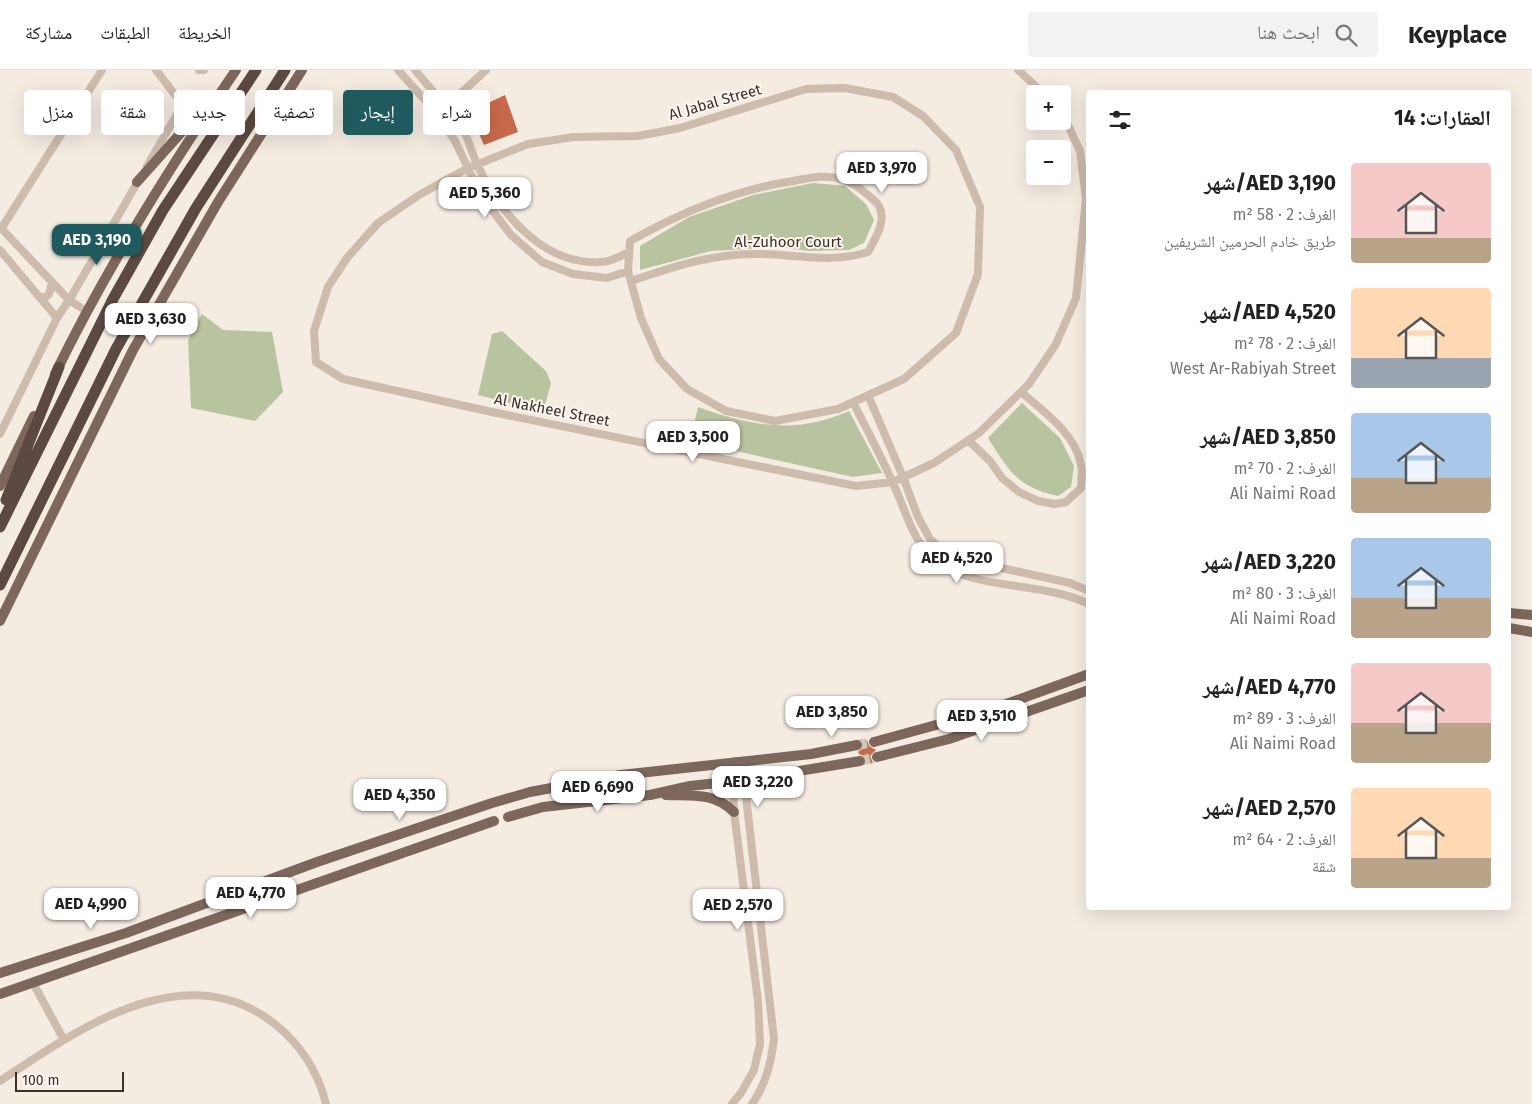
<!DOCTYPE html>
<html lang="ar">
<head>
<meta charset="utf-8">
<style>
	:root { --surface:#fff; --page:#f2f2f2; --text:#222; --muted:#767676; --line:#e0e0e0; --accent:#1f5a5e }
	body { margin:0; font-family:"Fira Sans","Noto Naskh Arabic",sans-serif; background:var(--page); color:var(--text); direction:rtl; height:100vh; display:flex; flex-direction:column; font-size:19px; white-space:nowrap }
	* { box-sizing:border-box; margin:0 }
	p { font-size:16px; color:var(--muted) }
	.icon { flex:none; width:28px; height:28px; fill:none; stroke:currentColor; stroke-width:2; stroke-linecap:round; stroke-linejoin:round }
	.map { position:relative; flex:1; overflow:hidden; direction:ltr }
	.side { position:absolute; left:1086px; top:20px; width:425px; height:820px; display:flex; flex-direction:column; background:var(--surface); border-radius:5px; box-shadow:0 5px 20px #0002; direction:rtl }
	.side>* { flex:none }
	.guide { position:absolute; left:15px; top:20px; width:475px; height:45px; direction:rtl; display:flex; gap:10px }
	.buttons { position:absolute; left:1026px; top:15px; display:grid; gap:10px }
	.buttons a { display:grid; place-items:center; width:45px; height:45px; border-radius:5px; background:var(--surface); box-shadow:0 5px 20px #0002; font-size:25px }
	.scale { position:absolute; left:15px; bottom:12px; width:109px; box-sizing:border-box; padding-left:5px; border:2px solid #3b302b; border-top:0; font-size:14px; line-height:18px; white-space:nowrap; color:#3b302b; -webkit-text-stroke:4px #fbf5ee; paint-order:stroke }
	.price { position:absolute; translate:-50% -42px; padding:0 11px; border-radius:10px; background:#fff; color:#222; font-size:16px; line-height:32px; filter:drop-shadow(0 1px 2px #0008) }
	.price::after { content:''; position:absolute; left:50%; top:30px; width:15px; height:11px; margin-left:-8px; background:inherit; clip-path:polygon(0 0,100% 0,50% 100%) }
	.price.on { background:var(--accent); color:#fff }
	ul { padding:0; list-style:none }
	li { display:flex; align-items:center; gap:15px; height:125px; padding:0 20px }
	li span { display:grid; place-items:center; flex:none; width:140px; height:100px; border-radius:5px; color:#555 }
	li>.icon { margin-inline-start:auto }
	span .icon { width:60px; height:60px; fill:#fffc; stroke-width:1 }
	li b { font-size:21px }
	h2 { display:flex; justify-content:space-between; align-items:center; height:60px; padding:0 20px; font-size:21px }
	.chip { padding:0 18px; border-radius:5px; background:var(--surface); box-shadow:0 5px 20px #0002; font-size:18px; line-height:45px }
	.chip.on { background:var(--accent); color:#fff }
	header { display:flex; align-items:center; gap:30px; box-sizing:border-box; height:70px; padding:0 25px; background:var(--surface); border-bottom:1px solid var(--line) }
	header strong { font-size:24px }
	nav { display:flex; gap:28px; margin-inline-start:auto; font-size:18px }
	.search { width:350px; height:45px; background:var(--page); display:flex; align-items:center; gap:12px; box-sizing:border-box; padding:0 18px; border-radius:5px; color:var(--muted); font-size:19px }
	.map>svg:first-child { display:block }
	.green { fill:#b8c4a0 }
	.building { fill:#c8694b }
	.lines { fill:none; stroke-linecap:round; stroke-linejoin:round }
	.major-tunnel { stroke:#cfc6bd; stroke-width:10; stroke-dasharray:10 5; stroke-linecap:butt }
	.minor { stroke:#cdbbac; stroke-width:8 }
	.major { stroke:#7d675c; stroke-width:10 }
	.highway { stroke:#5c4a42; stroke-width:11 }
	.labels { text-anchor:middle; stroke-width:4; stroke-linejoin:round; paint-order:stroke }
	.street-label { font-size:15px; fill:#3b302b; stroke:#fbf5ee }
</style>
</head>
<body>
<header>
<strong>Keyplace</strong>
<div class="search"><svg class="icon" aria-label="search" viewBox="0 0 24 24"><circle cx="10" cy="10" r="6"/><path d="M15 15l6 6"/></svg>ابحث هنا</div>
<nav><a>الخريطة</a><a>الطبقات</a><a>مشاركة</a></nav>
</header>
<div class="map">
<svg width="1532" height="1034" viewBox="0 0 1532 1034">
	<rect width="100%" height="100%" fill="#f4ebe1"/>
	<path class="green" d="M813 113 845 116 866 134 874 150 864 173 849 180 808 181 781 177 711 181 640 200V176L689 147 753 125Z
		M202 244 223 260 272 262 283 322 255 351 191 338 188 270Z
		M502 261 546 301 551 313 543 342 478 325 492 264Z
		M1022 333 1060 368 1074 396 1071 417 1058 426C1017 417 1009 401 988 368Z
		M698 337C751 356 796 365 849 341L882 403 853 407 690 371Z"/>
	<path class="building" d="M505 25 518 62 484 75 469 42Z
		M867 670 869 676 876 680 870 686 873 693 866 694V687L859 684 858 682 863 678V671Z"/>
	<g class="lines">
		<path class="major-tunnel" d="M857 675 874 672
			M860 691 877 687"/>
		<path class="minor" d="M199 0H204
			M398 0 434 40 455 71 482 127 511 165 542 192 573 204 607 208 628 201
			M415 0C432 21 450 39 464 62 470 72 472 84 477 94 498 141 543 196 601 192 610 192 621 186 629 182
			M1018 0 1044 24
			M434 40 447 36 486 0
			M147 96 180 39 179 30 156 0
			M0 157 69 230 86 241
			M1 159 102 0
			M0 180 57 248
			M631 211C672 197 714 183 758 184 795 184 831 194 868 182 875 169 887 151 879 136 877 132 871 128 868 125 861 119 851 112 842 109 826 104 809 108 793 111 734 120 682 142 630 171L628 201 641 248 659 289 687 319 726 341 775 351 838 339 904 309 956 263 978 204 980 137 956 80 923 46 893 27 845 18 806 19 680 58 638 66 574 67 528 74 468 98 419 125 378 153 347 188 328 217 314 261 316 292 343 309 492 342 856 416 893 412 934 393 979 363 1029 314 1056 274 1076 228 1086 129 1080 81 1062 42
			M40 227H46L49 224 52 212
			M868 325 903 407 918 447 930 469 945 482 965 490 1070 513 1089 521
			M853 332C866 358 880 384 892 411 914 458 914 492 973 508 1011 518 1053 517 1089 534
			M0 364 57 248 71 227 140 108
			M968 370 990 391 1002 408 1019 422 1038 431 1055 434 1066 432 1081 418C1081 411 1083 402 1081 395 1076 364 1043 341 1021 322
			M736 692 744 710 774 969C771 993 766 1014 752 1034
			M33 913 64 970
			M0 1011C78 959 187 882 276 955 302 976 318 1002 326 1034
			M732 1034 741 1023 754 1000 760 974 758 931 734 742 733 711 735 691"/>
		<path class="major" d="M137 112 204 37
			M55 304C107 197 169 98 236 0
			M0 416 34 346
			M1509 543 1532 545
			M0 551 133 280 218 132 302 0
			M1509 558 1532 562
			M874 672 987 641 1089 604
			M877 687 949 669 1089 620
			M666 725C692 726 714 722 734 742
			M508 747 543 737 650 725 690 716 744 710 860 691
			M0 903 126 863 317 792 492 733 530 722 621 705 811 684 857 675
			M0 924 494 751"/>
		<path class="highway" d="M6 430 59 297
			M0 457 113 229 163 140 256 0
			M0 515 116 279 196 138 285 0"/>
	</g>
	<g class="labels">
		<g class="street-label">
			<text transform="translate(715 32) rotate(-16)" y="5">Al Jabal Street</text>
			<text x="788" y="177">Al-Zuhoor Court</text>
			<text transform="translate(552 340) rotate(11)" y="5">Al Nakheel Street</text>
		</g>
	</g>
</svg>
<div class="buttons">
<a>+</a>
<a>−</a>
</div>
<div class="scale">100 m</div>
<b class="price" style="left:882px;top:124px">AED 3,970</b>
<b class="price" style="left:485px;top:149px">AED 5,360</b>
<b class="price on" style="left:97px;top:196px">AED 3,190</b>
<b class="price" style="left:151px;top:275px">AED 3,630</b>
<b class="price" style="left:693px;top:393px">AED 3,500</b>
<b class="price" style="left:957px;top:514px">AED 4,520</b>
<b class="price" style="left:832px;top:668px">AED 3,850</b>
<b class="price" style="left:982px;top:672px">AED 3,510</b>
<b class="price" style="left:758px;top:738px">AED 3,220</b>
<b class="price" style="left:598px;top:743px">AED 6,690</b>
<b class="price" style="left:400px;top:751px">AED 4,350</b>
<b class="price" style="left:251px;top:849px">AED 4,770</b>
<b class="price" style="left:91px;top:860px">AED 4,990</b>
<b class="price" style="left:738px;top:861px">AED 2,570</b>
<div class="guide">
<a class="chip">شراء</a>
<a class="chip on">إيجار</a>
<a class="chip">تصفية</a>
<a class="chip">جديد</a>
<a class="chip">شقة</a>
<a class="chip">منزل</a>
</div>
<section class="side">
<h2>العقارات: 14<svg class="icon" aria-label="filters" viewBox="0 0 24 24"><path d="M4 7h16M4 17h16"/><circle cx="9" cy="7" r="2"/><circle cx="15" cy="17" r="2"/></svg></h2>
<ul>
<li><span style="background:linear-gradient(#f6c9c9 75%,#b9a48a 0)"><svg class="icon" aria-label="home" viewBox="0 0 24 24"><path d="M3 11l9-7 9 7M6 9v11h12V9"/></svg></span><div><b>AED 3,190/شهر</b><p>الغرف: 2 · 58 m²</p><p>طريق خادم الحرمين الشريفين</p></div></li>
<li><span style="background:linear-gradient(#ffd9b3 70%,#9aa5b1 0)"><svg class="icon" aria-label="home" viewBox="0 0 24 24"><path d="M3 11l9-7 9 7M6 9v11h12V9"/></svg></span><div><b>AED 4,520/شهر</b><p>الغرف: 2 · 78 m²</p><p>West Ar-Rabiyah Street</p></div></li>
<li><span style="background:linear-gradient(#a9c7e8 65%,#b9a48a 0)"><svg class="icon" aria-label="home" viewBox="0 0 24 24"><path d="M3 11l9-7 9 7M6 9v11h12V9"/></svg></span><div><b>AED 3,850/شهر</b><p>الغرف: 2 · 70 m²</p><p>Ali Naimi Road</p></div></li>
<li><span style="background:linear-gradient(#a9c7e8 60%,#b9a48a 0)"><svg class="icon" aria-label="home" viewBox="0 0 24 24"><path d="M3 11l9-7 9 7M6 9v11h12V9"/></svg></span><div><b>AED 3,220/شهر</b><p>الغرف: 3 · 80 m²</p><p>Ali Naimi Road</p></div></li>
<li><span style="background:linear-gradient(#f6c9c9 60%,#b9a48a 0)"><svg class="icon" aria-label="home" viewBox="0 0 24 24"><path d="M3 11l9-7 9 7M6 9v11h12V9"/></svg></span><div><b>AED 4,770/شهر</b><p>الغرف: 3 · 89 m²</p><p>Ali Naimi Road</p></div></li>
<li><span style="background:linear-gradient(#ffd9b3 70%,#b9a48a 0)"><svg class="icon" aria-label="home" viewBox="0 0 24 24"><path d="M3 11l9-7 9 7M6 9v11h12V9"/></svg></span><div><b>AED 2,570/شهر</b><p>الغرف: 2 · 64 m²</p><p>شقة</p></div></li>
</ul>
</section>
</div>
</body>
</html>
